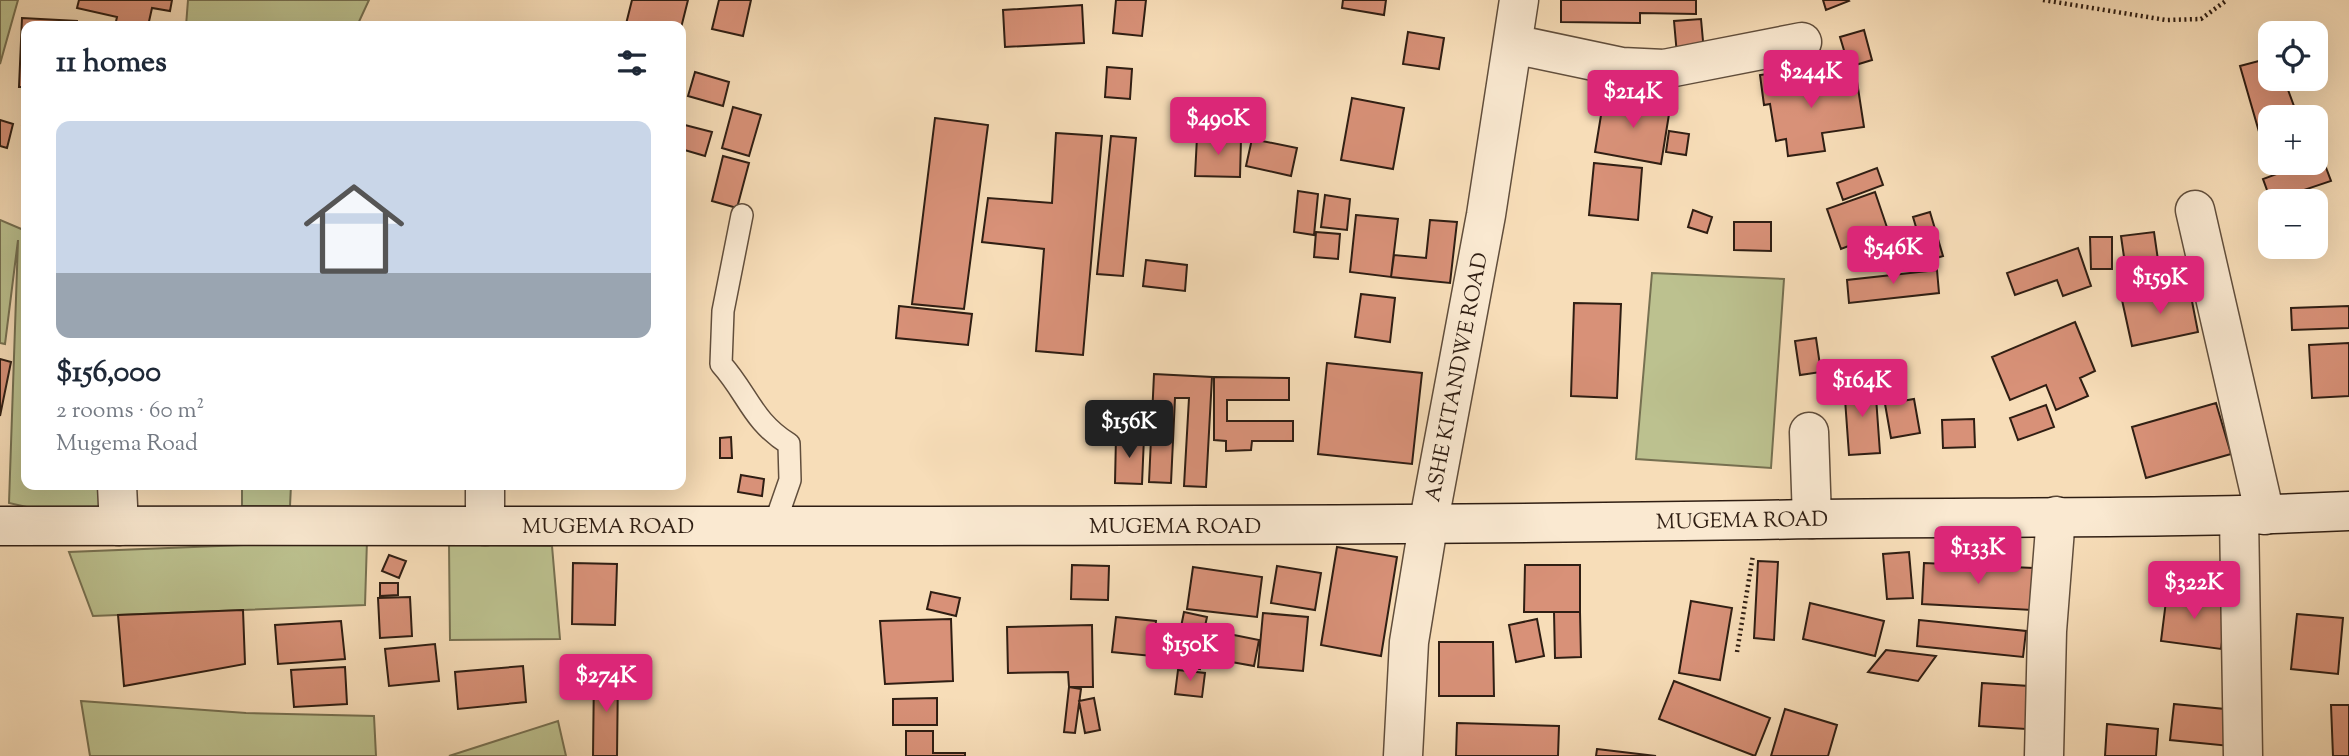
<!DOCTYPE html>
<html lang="en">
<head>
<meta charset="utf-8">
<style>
	:root { --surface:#fff; --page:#f6f6f7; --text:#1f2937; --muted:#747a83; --line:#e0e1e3; --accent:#db2777 }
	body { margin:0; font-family:"Sorts Mill Goudy",serif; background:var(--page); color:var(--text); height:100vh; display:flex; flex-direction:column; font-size:26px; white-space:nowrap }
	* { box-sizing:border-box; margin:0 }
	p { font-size:23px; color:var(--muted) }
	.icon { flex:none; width:38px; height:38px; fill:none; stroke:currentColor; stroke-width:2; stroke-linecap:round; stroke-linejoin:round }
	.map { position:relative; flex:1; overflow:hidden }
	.side { position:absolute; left:21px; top:21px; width:665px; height:469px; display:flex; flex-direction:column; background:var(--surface); border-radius:14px; box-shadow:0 7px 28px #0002 }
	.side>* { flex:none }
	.tools { position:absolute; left:2258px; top:21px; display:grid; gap:14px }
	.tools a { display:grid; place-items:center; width:70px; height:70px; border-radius:14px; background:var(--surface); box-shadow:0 7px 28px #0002; font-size:35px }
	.price { position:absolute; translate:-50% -60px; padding:0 16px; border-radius:7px; background:var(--accent); color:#fff; font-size:23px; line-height:46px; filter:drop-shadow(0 2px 4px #0008) }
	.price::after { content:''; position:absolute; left:50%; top:42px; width:21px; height:16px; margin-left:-10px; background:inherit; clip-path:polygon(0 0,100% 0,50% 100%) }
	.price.active { background:#222; color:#fff }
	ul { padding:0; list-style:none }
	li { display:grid; align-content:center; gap:14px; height:371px; padding:0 35px }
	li+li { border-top:2px solid var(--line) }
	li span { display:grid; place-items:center; height:217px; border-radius:14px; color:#555 }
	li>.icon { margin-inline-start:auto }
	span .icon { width:126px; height:126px; fill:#fffc; stroke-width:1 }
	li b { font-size:30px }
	h2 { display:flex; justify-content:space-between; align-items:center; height:84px; padding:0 35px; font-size:30px }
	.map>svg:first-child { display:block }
	.green { fill:#bcc18f; stroke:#767051; stroke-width:2 }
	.building { fill:#d89178; stroke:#2f1e13; stroke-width:2 }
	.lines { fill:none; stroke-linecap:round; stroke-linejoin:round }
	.lane-casing { stroke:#614e3c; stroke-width:24 }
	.street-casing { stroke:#614e3c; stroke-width:41 }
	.secondary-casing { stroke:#2f1e13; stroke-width:41 }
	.path { stroke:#2f1e13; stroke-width:4.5; stroke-dasharray:2 3.5; stroke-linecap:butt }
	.lane { stroke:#fae9d1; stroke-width:21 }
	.street { stroke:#fae9d1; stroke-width:38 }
	.secondary { stroke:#fae9d1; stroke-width:38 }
	.labels { text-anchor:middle; stroke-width:5; stroke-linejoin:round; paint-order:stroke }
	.street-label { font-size:21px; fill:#2f1e13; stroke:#fae9d1 }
</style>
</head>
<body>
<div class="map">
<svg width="2349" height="756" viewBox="0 0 2349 756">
	<rect width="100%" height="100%" fill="#f7ddb8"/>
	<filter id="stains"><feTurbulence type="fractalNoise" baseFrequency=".00286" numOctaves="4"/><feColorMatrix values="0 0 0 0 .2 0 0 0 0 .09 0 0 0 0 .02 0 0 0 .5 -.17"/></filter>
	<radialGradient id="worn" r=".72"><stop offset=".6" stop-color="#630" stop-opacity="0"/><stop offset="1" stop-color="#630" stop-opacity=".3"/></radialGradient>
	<path class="green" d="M0 0H18L0 64Z
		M188 0H369L357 26H186Z
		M0 220 26 231V485H101L102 524 9 503 18 240 5 344 0 343Z
		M1652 273 1784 279 1771 468 1636 459Z
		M242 485H291L290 506H242Z
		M367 540 365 605 93 616 69 552Z
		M449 545 552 546 560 639 450 640Z
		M81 701 246 713 374 716 376 756H90Z
		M558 721 566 756H449Z"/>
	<path class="building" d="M79 0H172L170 11 152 8 148 26H115L117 17 77 8Z
		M632 0H688L681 28 626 24Z
		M719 0H751L743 36 712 29Z
		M1116 0H1146L1142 36 1113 33Z
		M1343 0H1386L1384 15 1342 8Z
		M1561 0H1696V14L1640 13V23L1561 22Z
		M1823 0H1848L1849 1 1826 10Z
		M1082 5 1084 43 1005 47 1003 10Z
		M22 18 77 21V26H26V87H19Z
		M1701 19 1704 52 1677 55 1674 21Z
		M1864 30 1872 60 1849 67 1840 37Z
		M1408 32 1444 38 1439 69 1403 64Z
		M2270 58V79H2284L2298 117H2270V155L2266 156 2240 66Z
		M1107 67 1132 69 1130 99 1105 97Z
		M1788 71 1790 85 1856 75 1864 127 1822 133 1825 151 1788 156 1786 139 1776 141 1770 104 1764 105 1760 75Z
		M695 72 729 82 723 106 688 96Z
		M1604 97 1670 108 1661 164 1595 152Z
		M1352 98 1404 108 1393 169 1341 160Z
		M23 99H26V125H22Z
		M733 107 761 115 749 156 722 148Z
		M935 118 988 125 964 309 912 304Z
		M0 120 13 124 7 148 0 146Z
		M681 124 712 132 705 156 681 149Z
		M1669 131 1689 134 1686 155 1666 152Z
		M1056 133 1102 136 1083 355 1036 351 1044 249 982 242 988 198 1052 203Z
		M1111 136 1136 138 1123 276 1097 274Z
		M1197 137 1241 139 1240 177 1195 176Z
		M1252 139 1297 148 1291 176 1246 166Z
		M723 156 749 163 737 208 712 201Z
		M2322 157 2331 181 2271 201 2263 179 2306 163H2315V159Z
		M1594 163 1642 168 1638 220 1589 215Z
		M1877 168 1883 185 1843 200 1837 183Z
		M1298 191 1318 194 1314 235 1294 232Z
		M1875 192 1895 251 1857 263 1851 245 1841 249 1827 209Z
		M1325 195 1350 199 1347 230 1321 227Z
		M1693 210 1712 217 1707 233 1688 227Z
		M1930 212 1943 256 1926 261 1913 217Z
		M1356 215 1398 219 1391 277 1350 272Z
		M1430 220 1457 222 1450 283 1391 277 1394 255 1426 258Z
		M1734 222H1771V251L1734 250Z
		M1316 232 1340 234 1338 259 1314 257Z
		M2154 232 2158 260 2125 264 2121 236Z
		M2090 237H2112V269H2091Z
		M2078 248 2091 286 2063 296 2057 280 2015 295 2007 273Z
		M1146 260 1187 265 1185 291 1143 286Z
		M1937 270 1939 293 1849 303 1847 280Z
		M2189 286 2198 332 2132 346 2122 300Z
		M1361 294 1395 298 1390 342 1355 337Z
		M1574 303 1621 304 1617 398 1571 396Z
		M899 306 972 314 968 345 896 338Z
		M2349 306V328L2292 330 2291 308Z
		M2075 322 2095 371 2080 378 2088 396 2056 410 2046 385 2010 400 1992 357Z
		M1816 338 1821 372 1800 375 1795 341Z
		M2349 343V396L2312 398 2309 345Z
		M0 359 11 362 0 416Z
		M1327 363 1422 373 1412 464 1318 454Z
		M1154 374 1212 377 1206 487 1184 486 1189 398H1175L1171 483 1149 482Z
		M1214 377 1289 378V400H1227V421H1293V441H1252L1251 450 1226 451V441L1214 440Z
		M1875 383 1880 453 1849 455 1844 385Z
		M1914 399 1920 433 1891 438 1885 404Z
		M2216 403 2231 454 2146 478 2132 427Z
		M2046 405 2054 427 2018 440 2010 418Z
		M1974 419 1975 447 1943 448 1942 420Z
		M1116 436 1144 437 1142 484 1115 483Z
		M731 437 732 458H720V438Z
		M741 475 764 479 762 496 738 492Z
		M1337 547 1397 557 1381 656 1321 645Z
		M1909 552 1913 598 1887 599 1883 554Z
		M389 555 406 561 399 578 382 571Z
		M1758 561 1778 562 1774 640 1754 638Z
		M573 563 617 564 615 625 572 624Z
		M1924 563 2034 568 2032 610 1922 604Z
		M1072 565 1109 566 1108 600 1071 599Z
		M1525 565H1580V612H1524Z
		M1277 566 1321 573 1315 610 1271 603Z
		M1193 567 1262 577 1257 617 1187 609Z
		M380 583H398V595L380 596Z
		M931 592 960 598 956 616 927 609Z
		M2167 593 2228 601 2221 649 2161 641Z
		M410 597 412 636 380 638 378 598Z
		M1691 601 1732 608 1720 680 1679 673Z
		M1810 603 1884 621 1875 656 1803 639Z
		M243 610 245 664 124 686 118 615Z
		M1184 612 1207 617 1204 631 1181 627Z
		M1554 612H1580L1581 657 1555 658Z
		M1263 613 1308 617 1303 671 1258 667Z
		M2297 614 2343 618 2338 674 2291 669Z
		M1116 617 1156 621 1152 656 1112 652Z
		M951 619 953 681 885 684 880 621Z
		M1537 619 1544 656 1516 662 1509 625Z
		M1919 620 2026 631 2023 657 1917 646Z
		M341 621 345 659 278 664 275 625Z
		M1092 625 1093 687H1069L1068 672 1008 673 1007 627Z
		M1181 631 1205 635 1200 669 1176 665Z
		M1214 631 1259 640 1254 666 1209 658Z
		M1439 642H1493L1494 696H1439Z
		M435 644 439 681 389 686 385 649Z
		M1886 650 1936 656 1918 681 1868 672Z
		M523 666 526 702 458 709 455 672Z
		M345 667 347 704 294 707 291 670Z
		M1178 670 1205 673 1202 697 1175 694Z
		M594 672H618L617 756H593Z
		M1674 681 1770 718 1755 756 1659 719Z
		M1982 683 2029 686 2026 729 1979 726Z
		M1069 687 1081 689 1075 733 1064 732Z
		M937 698V725H893V699Z
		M1094 698 1100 730 1085 733 1079 701Z
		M2174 704 2235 710 2230 746 2170 740Z
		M2331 705H2349V756H2333Z
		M1785 709 1837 725 1828 756H1771Z
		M1457 723 1559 726 1558 756H1456Z
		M2107 724 2158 729 2156 756H2105Z
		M906 731H933V753H965V756H906Z
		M1597 749 1656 756H1596Z"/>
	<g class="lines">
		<g class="lane-casing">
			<path id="lane" d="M742 215 723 311 721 364C748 394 752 421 789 444L790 480 774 526"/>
		</g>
		<g class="street-casing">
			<path id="street" d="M1513 44 1622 67 1664 69 1802 42
				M2195 210 2265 515
				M1809 432 1812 519
				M117 485 119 526
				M485 485V526
				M2239 516 2243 756
				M1403 756 1409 642 1428 526 1486 215 1519 0
				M2044 756 2047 631 2056 516"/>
		</g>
		<g class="secondary-casing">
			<path id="secondary" d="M0 526C586 525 1173 529 1759 520 1956 516 2153 520 2349 511"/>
		</g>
		<path class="path" d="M2043 0 2166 20 2201 19 2227 0
			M1737 652 1753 555"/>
		<use href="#lane" class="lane"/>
		<use href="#street" class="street"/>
		<use href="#secondary" class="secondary"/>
	</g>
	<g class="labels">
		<g class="street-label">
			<text transform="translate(1456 377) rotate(-79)" y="7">ASHE KITANDWE ROAD</text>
			<text transform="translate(1742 520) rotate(-1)" y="7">MUGEMA ROAD</text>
			<text x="608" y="533">MUGEMA ROAD</text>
			<text x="1175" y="533">MUGEMA ROAD</text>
		</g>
	</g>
	<rect width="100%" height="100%" filter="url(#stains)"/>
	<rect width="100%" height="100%" fill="url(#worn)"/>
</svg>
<div class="tools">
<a><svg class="icon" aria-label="locate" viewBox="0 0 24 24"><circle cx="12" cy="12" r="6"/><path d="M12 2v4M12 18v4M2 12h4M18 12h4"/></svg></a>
<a>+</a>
<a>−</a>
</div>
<b class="price" style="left:1811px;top:110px">$244K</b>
<b class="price" style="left:1633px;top:130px">$214K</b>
<b class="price" style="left:1218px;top:157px">$490K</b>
<b class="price" style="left:1893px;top:286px">$546K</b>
<b class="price" style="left:2160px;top:316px">$159K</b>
<b class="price" style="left:1862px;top:419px">$164K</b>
<b class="price active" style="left:1129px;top:460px">$156K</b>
<b class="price" style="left:1978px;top:586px">$133K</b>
<b class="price" style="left:2194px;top:621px">$322K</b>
<b class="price" style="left:1190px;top:683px">$150K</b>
<b class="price" style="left:606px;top:714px">$274K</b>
<section class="side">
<h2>11 homes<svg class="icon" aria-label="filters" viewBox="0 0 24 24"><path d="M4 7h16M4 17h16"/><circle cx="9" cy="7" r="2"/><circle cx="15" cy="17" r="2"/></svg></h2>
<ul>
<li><span style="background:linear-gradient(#c9d6e8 70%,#9aa5b1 0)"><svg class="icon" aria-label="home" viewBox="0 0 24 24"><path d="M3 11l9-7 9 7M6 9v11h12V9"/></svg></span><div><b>$156,000</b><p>2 rooms · 60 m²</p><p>Mugema Road</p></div></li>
</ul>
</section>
</div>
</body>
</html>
